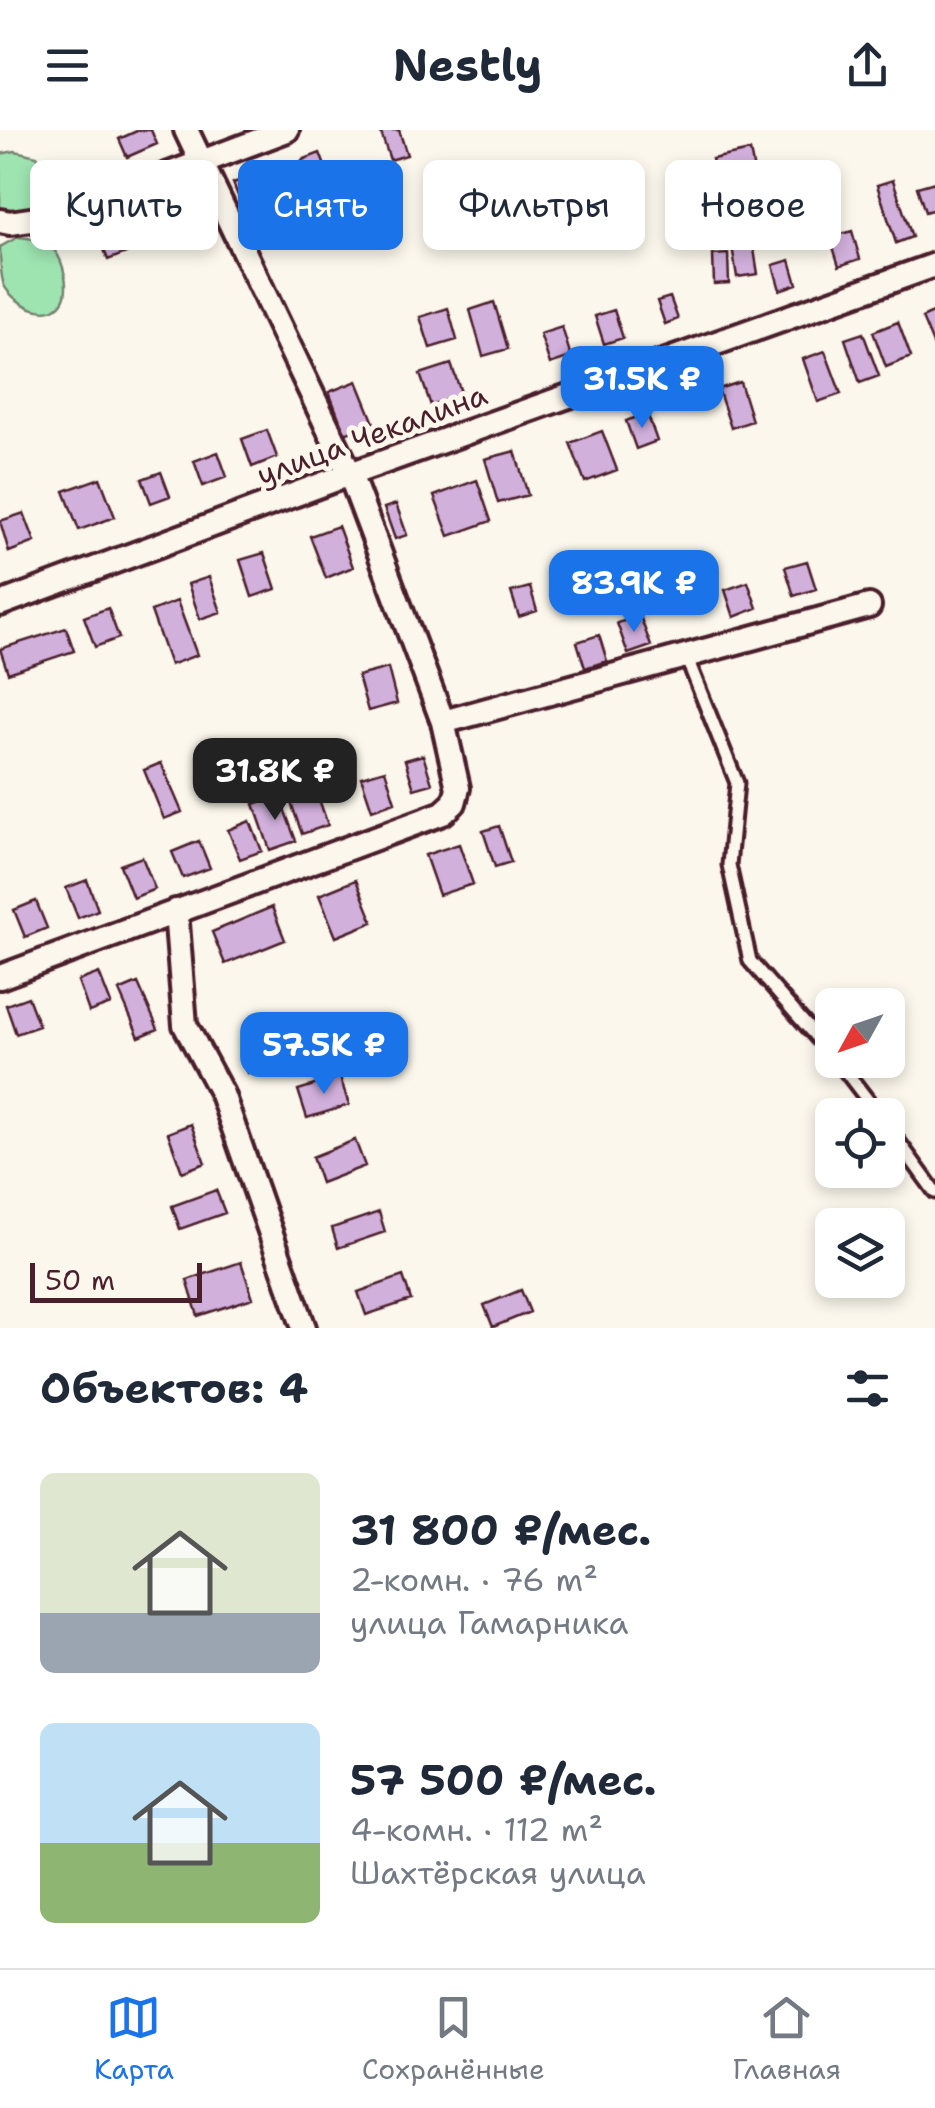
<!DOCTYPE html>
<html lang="ru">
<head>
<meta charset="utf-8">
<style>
	:root { --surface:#fff; --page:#f2f2f3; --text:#1f2937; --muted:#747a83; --line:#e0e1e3; --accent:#1a73e8 }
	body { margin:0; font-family:"Shantell Sans",sans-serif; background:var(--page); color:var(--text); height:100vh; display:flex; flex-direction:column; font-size:38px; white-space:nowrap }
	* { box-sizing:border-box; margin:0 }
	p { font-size:32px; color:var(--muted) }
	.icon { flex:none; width:55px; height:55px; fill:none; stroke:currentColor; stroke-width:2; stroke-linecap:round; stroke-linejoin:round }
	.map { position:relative; height:1198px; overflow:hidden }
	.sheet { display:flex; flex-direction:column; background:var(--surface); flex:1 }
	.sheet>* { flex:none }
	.top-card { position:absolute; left:30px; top:30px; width:875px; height:90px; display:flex; gap:20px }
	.needle { width:65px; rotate:230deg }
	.buttons { position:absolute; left:815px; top:858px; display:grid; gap:20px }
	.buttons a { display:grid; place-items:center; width:90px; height:90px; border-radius:15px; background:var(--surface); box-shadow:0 5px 15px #0003; font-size:50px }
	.scale { position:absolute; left:30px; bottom:25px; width:172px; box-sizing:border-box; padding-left:10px; border:5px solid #4a1f2b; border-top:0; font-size:28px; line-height:35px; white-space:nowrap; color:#4a1f2b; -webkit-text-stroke:8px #fbf7ec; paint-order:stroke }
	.price { position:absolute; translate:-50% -85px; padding:0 22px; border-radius:20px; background:var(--accent); color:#fff; font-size:32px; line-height:65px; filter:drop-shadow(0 2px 5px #0008) }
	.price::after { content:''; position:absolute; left:50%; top:60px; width:30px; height:22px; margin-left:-15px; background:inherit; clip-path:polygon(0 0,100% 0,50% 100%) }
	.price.on { background:#222; color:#fff }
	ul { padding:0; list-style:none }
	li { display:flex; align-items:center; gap:30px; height:250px; padding:0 40px }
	li span { display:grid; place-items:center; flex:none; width:280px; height:200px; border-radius:15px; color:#555 }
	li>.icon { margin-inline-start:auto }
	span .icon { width:120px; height:120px; fill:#fffc; stroke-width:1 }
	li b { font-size:42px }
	h2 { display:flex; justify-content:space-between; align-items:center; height:120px; padding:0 40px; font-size:42px }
	.chip { padding:0 35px; border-radius:15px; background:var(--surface); box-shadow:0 5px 15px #0003; font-size:35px; line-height:90px }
	.chip.on { background:var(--accent); color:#fff }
	header { display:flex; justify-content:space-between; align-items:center; height:130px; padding:0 40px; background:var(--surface); font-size:45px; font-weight:700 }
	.dock { display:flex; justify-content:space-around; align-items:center; height:140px; border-top:2px solid var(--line); background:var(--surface); font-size:28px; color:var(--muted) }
	.dock a { display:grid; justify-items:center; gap:5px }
	.dock .on { color:var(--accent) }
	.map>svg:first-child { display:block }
	.green { fill:#9ee4b1; stroke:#74826e; stroke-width:2.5 }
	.building { fill:#d1b0dc; stroke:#4a1f2b; stroke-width:2.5 }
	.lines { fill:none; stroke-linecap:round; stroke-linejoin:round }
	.service-casing { stroke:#4a1f2b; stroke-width:19 }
	.minor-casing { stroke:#4a1f2b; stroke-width:30 }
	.service { stroke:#fbf7ec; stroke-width:11 }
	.minor { stroke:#fbf7ec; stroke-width:22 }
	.labels { text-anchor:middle; stroke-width:10; stroke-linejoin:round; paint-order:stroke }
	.street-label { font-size:30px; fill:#4a1f2b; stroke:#fbf7ec }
</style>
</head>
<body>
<header><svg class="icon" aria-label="menu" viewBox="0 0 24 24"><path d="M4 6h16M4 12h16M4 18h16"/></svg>Nestly<svg class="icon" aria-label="share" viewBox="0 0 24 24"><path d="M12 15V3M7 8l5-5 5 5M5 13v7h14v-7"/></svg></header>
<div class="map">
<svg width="935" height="1198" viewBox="0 0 935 1198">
	<rect width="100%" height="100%" fill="#fbf7ec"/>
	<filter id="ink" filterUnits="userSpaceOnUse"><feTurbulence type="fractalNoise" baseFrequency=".01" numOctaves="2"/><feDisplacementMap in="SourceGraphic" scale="20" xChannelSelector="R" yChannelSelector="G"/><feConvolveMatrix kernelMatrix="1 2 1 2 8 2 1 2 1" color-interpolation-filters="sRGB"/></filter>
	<g filter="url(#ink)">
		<path class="green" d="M15 21 37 26 47 44 50 65C37 84 22 84 0 86V24Z
			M18 107C30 108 45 110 54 120 63 130 71 159 62 172 47 193 12 172 4 155 0 144 0 129 0 117Z"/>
		<path class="building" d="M139 0H151L157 14 127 27 119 9Z
			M380 0H399L407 25 390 30Z
			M750 21 757 55 719 63 712 29Z
			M320 23 333 57 315 64 302 30Z
			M249 47 259 73 243 79 233 53Z
			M893 50 912 107 896 113 877 55Z
			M935 52V79L925 82 917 57Z
			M185 72 196 103 178 109 167 79Z
			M749 88 758 144 737 147 728 91Z
			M115 94 126 123 108 130 97 101Z
			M852 101 860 129 839 136 830 107Z
			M728 124 729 153 714 154 713 125Z
			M790 130 797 154 780 160 773 135Z
			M670 167 678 189 665 194 657 171Z
			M494 172 508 219 483 226 470 180Z
			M448 178 457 210 430 218 420 187Z
			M614 180 623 208 604 214 595 186Z
			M935 182V219L922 188Z
			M898 192 911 227 886 237 873 202Z
			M562 197 571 227 550 234 540 204Z
			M863 203 879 246 860 253 845 209Z
			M825 221 841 264 818 272 803 229Z
			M451 234 462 265 431 276 420 244Z
			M357 251 374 293 345 304 329 262Z
			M740 252 752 291 731 298 718 259Z
			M647 283 657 311 636 319 626 291Z
			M267 300 277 327 252 337 242 309Z
			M602 301 617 340 585 352 570 313Z
			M515 321 528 365 498 373 485 329Z
			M218 322 227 347 203 356 194 331Z
			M161 342 170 366 151 373 142 349Z
			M100 348 115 387 79 400 64 361Z
			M477 350 491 391 449 406 434 366Z
			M396 374 407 405 395 409 384 378Z
			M24 383 35 412 9 422 0 391Z
			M338 396 353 437 326 448 310 406Z
			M264 423 276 459 252 467 240 430Z
			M807 431 816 459 794 466 785 437Z
			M209 447 221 482 200 489 188 454Z
			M748 452 757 478 734 487 725 460Z
			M530 457 537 481 519 487 511 462Z
			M177 471 197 525 170 535 151 481Z
			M108 478 119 508 95 517 84 487Z
			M640 486 651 516 628 524 617 493Z
			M66 498 74 521 8 543 0 519Z
			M599 505 607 531 585 538 577 512Z
			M388 538 397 573 368 581 358 546Z
			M423 625 432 654 414 659 405 630Z
			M161 633 182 682 164 689 144 640Z
			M385 640 395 672 372 680 361 647Z
			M315 658 328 695 302 704 289 667Z
			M279 665 296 711 270 720 254 674Z
			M250 691 262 721 240 729 228 700Z
			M499 696 511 732 495 737 483 701Z
			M199 711 210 738 183 748 172 722Z
			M459 714 473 754 439 765 425 725Z
			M142 727 155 759 133 768 120 735Z
			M87 750 98 780 78 788 66 758Z
			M356 750 373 792 336 807 319 765Z
			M36 771 47 798 25 807 14 780Z
			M272 777 285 810 225 834 212 802Z
			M99 843 111 874 89 882 78 851Z
			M138 853 158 899 139 907 119 861Z
			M28 867 39 896 16 904 6 875Z
			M264 919 269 936 248 943 243 926Z
			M340 947 349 975 307 988 298 960Z
			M191 994 205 1033 182 1042 168 1003Z
			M355 1010 365 1036 321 1053 312 1027Z
			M216 1060 225 1083 180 1099 172 1076Z
			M379 1082 385 1102 338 1118 332 1098Z
			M241 1132 253 1168 198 1186 187 1150Z
			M403 1146 411 1170 366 1185 358 1162Z
			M521 1160 530 1182 493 1197 484 1175Z"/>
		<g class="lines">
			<g class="service-casing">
				<path id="service" d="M686 526 737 653 729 735 750 831 832 925
					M837 930 879 985
					M888 997 935 1062"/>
			</g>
			<g class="minor-casing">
				<path id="minor" d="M0 91 10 93 57 86 287 0
					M0 474 350 344 935 135
					M443 592 869 476
					M176 781 185 895 222 964 304 1198
					M0 847 443 683 454 673 458 658 443 592 350 344 186 0"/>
			</g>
			<use href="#service" class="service"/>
			<use href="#minor" class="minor"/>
		</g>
	</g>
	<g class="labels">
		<g class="street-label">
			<text transform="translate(372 305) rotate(-20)" y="10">улица Чекалина</text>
		</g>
	</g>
</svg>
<div class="buttons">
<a><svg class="needle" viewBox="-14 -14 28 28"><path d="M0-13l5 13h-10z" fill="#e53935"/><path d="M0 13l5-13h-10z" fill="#747a83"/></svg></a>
<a><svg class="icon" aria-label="locate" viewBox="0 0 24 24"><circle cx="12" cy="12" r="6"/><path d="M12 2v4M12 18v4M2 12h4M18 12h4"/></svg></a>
<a><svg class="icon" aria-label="layers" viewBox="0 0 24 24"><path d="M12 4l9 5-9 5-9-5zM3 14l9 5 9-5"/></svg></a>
</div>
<div class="scale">50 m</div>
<b class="price" style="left:642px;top:301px">31.5K ₽</b>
<b class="price" style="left:634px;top:505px">83.9K ₽</b>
<b class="price on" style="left:275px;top:693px">31.8K ₽</b>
<b class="price" style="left:324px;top:967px">57.5K ₽</b>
<div class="top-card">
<a class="chip">Купить</a>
<a class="chip on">Снять</a>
<a class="chip">Фильтры</a>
<a class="chip">Новое</a>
</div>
</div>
<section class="sheet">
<h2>Объектов: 4<svg class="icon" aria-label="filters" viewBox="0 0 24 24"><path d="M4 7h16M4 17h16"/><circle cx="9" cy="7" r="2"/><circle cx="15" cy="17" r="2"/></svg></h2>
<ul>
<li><span style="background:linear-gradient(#dfe7d0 70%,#9aa5b1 0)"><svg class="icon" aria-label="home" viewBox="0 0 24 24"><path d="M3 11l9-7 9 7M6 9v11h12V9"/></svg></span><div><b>31 800 ₽/мес.</b><p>2-комн. · 76 m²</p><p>улица Гамарника</p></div></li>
<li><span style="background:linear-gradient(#bfe0f5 60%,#8fb573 0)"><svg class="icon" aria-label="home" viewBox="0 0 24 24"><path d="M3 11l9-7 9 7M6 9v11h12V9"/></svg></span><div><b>57 500 ₽/мес.</b><p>4-комн. · 112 m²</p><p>Шахтёрская улица</p></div></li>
</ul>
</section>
<nav class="dock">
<a class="on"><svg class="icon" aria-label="map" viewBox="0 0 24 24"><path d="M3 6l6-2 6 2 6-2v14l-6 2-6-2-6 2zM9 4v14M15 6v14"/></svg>Карта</a>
<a><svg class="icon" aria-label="saved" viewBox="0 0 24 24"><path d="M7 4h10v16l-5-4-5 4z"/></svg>Сохранённые</a>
<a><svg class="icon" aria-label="home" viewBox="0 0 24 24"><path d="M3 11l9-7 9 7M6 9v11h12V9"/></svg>Главная</a>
</nav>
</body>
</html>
